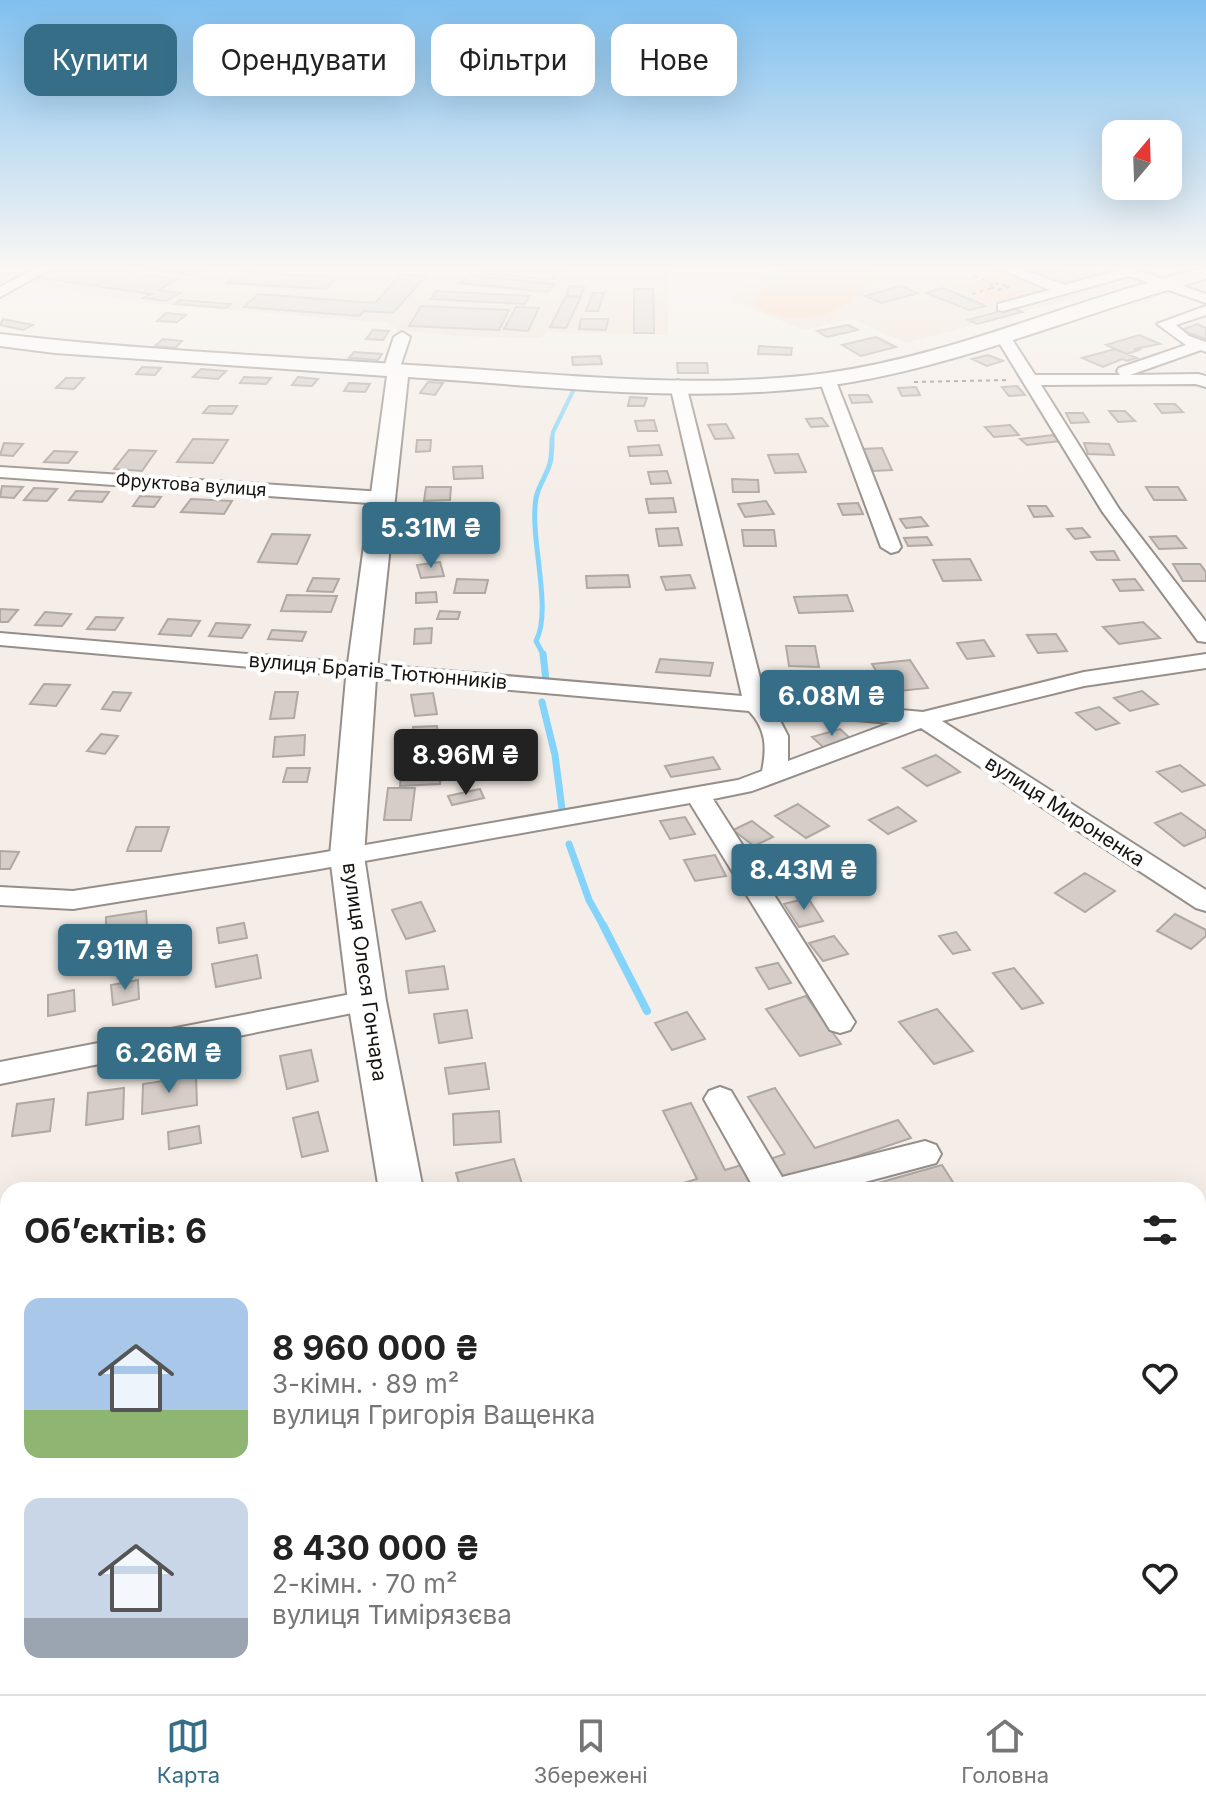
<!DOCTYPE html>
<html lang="uk">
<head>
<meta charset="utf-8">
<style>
	:root { --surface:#fff; --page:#f6f6f6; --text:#222; --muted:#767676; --line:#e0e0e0; --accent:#366e88 }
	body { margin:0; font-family:Inter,sans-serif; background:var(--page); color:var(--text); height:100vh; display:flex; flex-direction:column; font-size:30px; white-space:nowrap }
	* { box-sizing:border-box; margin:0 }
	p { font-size:26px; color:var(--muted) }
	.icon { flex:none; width:44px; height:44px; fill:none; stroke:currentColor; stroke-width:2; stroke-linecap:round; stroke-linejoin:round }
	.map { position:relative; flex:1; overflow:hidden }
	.sheet { position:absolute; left:0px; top:1182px; width:1206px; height:512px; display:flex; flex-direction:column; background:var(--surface); border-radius:24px 24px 0 0; box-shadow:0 8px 32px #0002 }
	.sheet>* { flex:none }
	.guide { position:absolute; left:24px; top:24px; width:800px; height:72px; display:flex; gap:16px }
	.needle { width:52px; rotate:19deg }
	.tools { position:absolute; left:1102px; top:120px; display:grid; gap:16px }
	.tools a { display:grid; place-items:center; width:80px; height:80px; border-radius:16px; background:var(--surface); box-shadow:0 8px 32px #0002; font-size:40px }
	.price { position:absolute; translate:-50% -68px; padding:0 18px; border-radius:8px; background:var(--accent); color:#fff; font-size:26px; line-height:52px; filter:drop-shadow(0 2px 4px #0008) }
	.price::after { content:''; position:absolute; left:50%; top:48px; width:24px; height:18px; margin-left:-12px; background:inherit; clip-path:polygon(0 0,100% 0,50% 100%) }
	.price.on { background:#222; color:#fff }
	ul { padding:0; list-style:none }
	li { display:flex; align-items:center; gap:24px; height:200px; padding:0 24px }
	li span { display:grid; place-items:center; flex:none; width:224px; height:160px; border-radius:16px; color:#555 }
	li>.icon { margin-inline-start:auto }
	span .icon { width:96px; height:96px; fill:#fffc; stroke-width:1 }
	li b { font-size:34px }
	h2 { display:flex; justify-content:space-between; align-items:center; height:96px; padding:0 24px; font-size:34px }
	.chip { padding:0 28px; border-radius:16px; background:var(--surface); box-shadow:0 8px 32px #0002; font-size:28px; line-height:72px }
	.chip.on { background:var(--accent); color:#fff }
	.menu { display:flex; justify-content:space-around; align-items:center; height:112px; border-top:2px solid var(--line); background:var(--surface); font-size:22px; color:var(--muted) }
	.menu a { display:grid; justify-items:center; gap:4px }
	.menu .on { color:var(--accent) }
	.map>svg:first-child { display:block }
	.built { fill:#efdfd5 }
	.green { fill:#fbcfb0 }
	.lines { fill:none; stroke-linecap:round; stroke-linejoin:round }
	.stream-far4 { stroke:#84d3fa; stroke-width:4 }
	.stream-far3 { stroke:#84d3fa; stroke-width:5 }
	.stream-far2 { stroke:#84d3fa; stroke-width:7 }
	.stream-far1 { stroke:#84d3fa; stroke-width:8 }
	.stream { stroke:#84d3fa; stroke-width:10 }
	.building { fill:#d6cdc8; stroke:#b0a8a2; stroke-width:2 }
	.minor-casing { stroke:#968f89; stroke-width:4 }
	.major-casing { stroke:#968f89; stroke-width:4 }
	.path { stroke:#7c7773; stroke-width:2; stroke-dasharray:4 4; stroke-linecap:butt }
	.minor { fill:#fff; fill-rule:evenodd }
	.major { fill:#fff; fill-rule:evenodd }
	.labels { text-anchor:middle; stroke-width:8; stroke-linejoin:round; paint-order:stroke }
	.far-street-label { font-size:18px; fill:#151210; stroke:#fff }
	.street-label { font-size:20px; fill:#151210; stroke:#fff }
</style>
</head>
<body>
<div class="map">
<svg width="1206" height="1694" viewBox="0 0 1206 1694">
	<rect width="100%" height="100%" fill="#f5ede7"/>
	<path class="built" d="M51 268H668V335L547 332 541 338 458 336 397 330 389 323 166 305 21 284Z
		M779 268H1089L1132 282 906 343 852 319 804 330 729 299Z"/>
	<path class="green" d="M792 268H871L878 276C850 313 800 332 758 307L753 300 755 296Z
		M1001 269 1053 289 998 304 947 284Z"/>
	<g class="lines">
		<path class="stream-far4" d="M552 440 553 432 574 389"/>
		<path class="stream-far3" d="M544 656 536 641C553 609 529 538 536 498 538 486 547 475 550 463 552 455 552 446 552 438"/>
		<path class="stream-far2" d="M543 654 546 680
			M542 702 555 755 562 809
			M569 844 589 900 604 927"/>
		<path class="stream-far1" d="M603 925 647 1011
			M1198 1265 1206 1263"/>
		<path class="stream" d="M591 1694 600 1686"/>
	</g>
	<path class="building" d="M53 268H95L177 279 159 290 180 293 166 301 143 298 151 294 35 277Z
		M144 268H204L191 275Z
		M489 268H563L552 280 483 273Z
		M1011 268 1056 269 1083 279 1060 286Z
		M238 272 336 277 326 289 227 283Z
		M401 274 426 276 393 313 364 311 359 316 244 307 258 294 375 303Z
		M469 275 555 284 547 292 460 283Z
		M569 286 584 287 581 296H567Z
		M901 286 918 293 882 303 865 296Z
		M943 288 986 306 969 310 926 293Z
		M634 289H653L654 333H634Z
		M436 291 530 296 525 304 431 299Z
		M593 293H604L598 311H586Z
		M566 296 581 297 566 328 550 327Z
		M180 300 231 304 226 308 175 304Z
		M421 306 509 310 499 330 409 326Z
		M516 307 539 308 528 331 504 329Z
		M1012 308 1022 312 977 324 968 320Z
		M166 313 186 315 177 322 157 321Z
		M3 319 33 325 23 330 0 325Z
		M581 319H608L606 330 579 329Z
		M1197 324 1206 328V339L1181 330Z
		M848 325 858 330 827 337 817 331Z
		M373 330 389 331 383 340 366 339Z
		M1139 335 1160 344 1134 349 1139 350 1127 354 1106 345Z
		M876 337 896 347 861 356 842 345Z
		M163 339 182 341 175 348 155 346Z
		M759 346 792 348 791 355 758 354Z
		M1115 349 1137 358 1127 361 1122 359 1103 367 1082 358Z
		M354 352 382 354 378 360 349 358Z
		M988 355 1003 361 987 366 972 359Z
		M600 356 602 364 573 365 572 357Z
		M677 363H707L708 373H678Z
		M142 367 161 368 155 375 136 374Z
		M201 369 226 371 218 379 193 377Z
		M244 377 271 378 266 384 240 383Z
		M298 377 318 379 312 386 292 385Z
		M66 378H84L74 389 56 388Z
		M428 382 443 383 435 395 420 393Z
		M349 383 370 384 365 392 344 391Z
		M1017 386 1025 395 1009 396 1002 387Z
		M916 387 920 395 902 396 898 388Z
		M849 395H868L872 402 852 403Z
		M630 397 647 398 644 406H628Z
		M1155 404H1175L1183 412 1162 413Z
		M209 406H237L232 414 203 413Z
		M1109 411H1125L1135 421 1118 422Z
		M1066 413H1083L1089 422 1071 423Z
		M822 418 828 426 811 427 806 419Z
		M654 420 657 431H638L635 421Z
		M726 424 734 438 715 439 708 425Z
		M1010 425 1019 435 994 437 985 427Z
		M1053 435 1060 441 1027 445 1020 439Z
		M193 439 228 440 213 463 177 462Z
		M417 440H431L430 451 416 452Z
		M4 443 23 444 13 456 0 455Z
		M1084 443 1109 444 1114 455 1088 454Z
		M659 445 662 455 630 456 628 447Z
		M882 448 892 470 873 471 863 449Z
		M129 450 156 451 142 471 114 469Z
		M54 451 77 452 68 463 44 462Z
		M798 454 806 472 775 473 768 455Z
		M482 466 483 478 454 479 453 467Z
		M667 471 671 483 651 484 648 472Z
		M732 479 758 480 759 492H733Z
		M2 486 23 487 14 498 0 497Z
		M426 487H451L450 500 424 501Z
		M1146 487H1178L1186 500H1154Z
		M34 488 57 489 47 501 24 500Z
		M76 491 109 492 102 502 69 500Z
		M140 496 161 497 154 507 133 506Z
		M673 498 676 512 649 513 646 499Z
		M191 499 232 501 224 514 181 512Z
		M766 501 774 514 745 517 738 504Z
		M858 503 863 514 843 515 838 504Z
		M1028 506H1046L1053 516 1034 517Z
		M451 513V521H417L418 514Z
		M921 517 928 526 906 528 900 519Z
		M414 527H443L442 534H412Z
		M678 528 682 545 659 546 656 529Z
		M1082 528 1090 537 1075 539 1067 529Z
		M742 530H774L776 546H744Z
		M272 534 310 535 297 564 258 562Z
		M1176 536 1186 548 1159 549 1150 537Z
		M927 537 932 545 908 546 904 538Z
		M414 541 437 542 435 550H412Z
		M1114 551 1119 560H1097L1091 552Z
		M970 559 981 580 943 581 933 560Z
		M440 562 444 576 421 578 417 565Z
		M1173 564H1200L1206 572V581H1183Z
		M628 575 630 587 587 588 586 576Z
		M690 575 695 588 666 590 661 577Z
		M313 578 339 579 333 592 307 591Z
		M457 579 488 580 485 593H454Z
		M1135 579 1143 590 1120 591 1113 580Z
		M436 592 437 602 416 603V593Z
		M287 595 337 596 331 612 281 611Z
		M847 595 853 611 799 613 794 597Z
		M0 609 18 610 8 622H0Z
		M440 611 460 612 458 619H437Z
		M45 612 71 614 62 626 35 625Z
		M96 617 123 618 115 630 87 629Z
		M168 619 200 621 191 636 159 634Z
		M1143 622 1160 638 1119 644 1103 627Z
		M216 623 250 625 242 638 209 636Z
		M432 628 431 643 414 644 415 629Z
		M272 630 306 632 302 641 268 639Z
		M1056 634 1067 651 1038 653 1027 635Z
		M984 640 994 656 967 659 957 643Z
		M786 646H815L819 667 789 666Z
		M660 659 713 663 710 676 656 672Z
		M910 660 928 688 889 692 872 664Z
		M780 679H814L817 701H783Z
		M44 684 70 685 56 706 30 704Z
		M1142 691 1158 704 1130 711 1114 698Z
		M113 692 131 693 120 711 102 709Z
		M275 692H298L294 718 270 719Z
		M433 693 437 714 415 716 411 695Z
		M1099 707 1119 723 1096 730 1076 713Z
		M437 726 439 742 415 744 413 727Z
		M840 729 852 740 824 748 812 737Z
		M101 734 118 736 105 754 87 751Z
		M305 735 304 755 273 757 275 737Z
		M936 755 960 772 927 786 903 768Z
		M713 757 720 769 671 777 665 766Z
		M442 758 440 784 400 786 402 760Z
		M1180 765 1205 785 1182 792 1157 772Z
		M287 768H310L307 782H283Z
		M388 788H415L411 820H384Z
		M480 789 484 798 452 805 448 796Z
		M798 804 829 826 806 838 775 816Z
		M898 807 916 821 888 834 869 820Z
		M1181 813 1206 831V837L1184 846 1155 823Z
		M685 817 695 834 670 839 660 821Z
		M752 821 773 837 754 846 733 830Z
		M136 827H169L161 851H127Z
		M0 851 19 852 10 869H0Z
		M715 855 726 876 695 881 684 860Z
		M1085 873 1115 891 1085 912 1055 893Z
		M808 898 823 921 799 927 784 904Z
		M421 902 435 931 406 939 392 910Z
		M146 911 147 926 106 932V917Z
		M1175 914 1206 930V936L1191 949 1157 931Z
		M244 923 247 938 219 943 217 928Z
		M956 932 970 950 953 954 939 936Z
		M834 936 848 954 823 961 809 943Z
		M257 955 261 978 216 987 212 964Z
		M778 963 791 983 769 989 756 968Z
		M444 966 448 989 409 993 406 971Z
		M1014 968 1043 1003 1022 1009 993 973Z
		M138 980 139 999 113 1005 111 985Z
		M74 990 75 1011 48 1016V995Z
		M806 996 841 1044 800 1056 766 1009Z
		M937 1009 973 1051 934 1064 899 1022Z
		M467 1010 472 1038 439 1043 434 1014Z
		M687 1012 705 1039 672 1050 655 1023Z
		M311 1050 318 1081 287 1089 280 1056Z
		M485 1063 489 1089 449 1094 445 1068Z
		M196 1076 197 1105 142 1114 143 1084Z
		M124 1088 123 1119 86 1125 88 1093Z
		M775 1088 815 1148 898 1120 911 1138 784 1181 770 1159 785 1154 748 1097Z
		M54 1099 50 1131 12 1136 17 1104Z
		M691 1103 725 1170 745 1164 756 1184 735 1190H660L697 1179 663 1111Z
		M499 1111 501 1142 454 1145 453 1114Z
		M318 1112 328 1151 302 1157 293 1118Z
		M199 1126 201 1143 169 1149 168 1132Z
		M514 1159 524 1190H461L456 1173Z
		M942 1165 958 1190H853Z
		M8 1352V1414L0 1416V1353Z
		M1198 1541 1206 1546V1573L1198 1586Z
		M8 1661 5 1694H0V1662Z
		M917 1686H955L963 1694H910Z
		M1031 1686H1054L1063 1694H1025Z"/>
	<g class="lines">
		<g class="minor-casing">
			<path id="minor" d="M35 268H52L0 297V287Z
				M999 268H1018L1065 285 1115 271 1112 268H1131L1206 294V303L1129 276 1003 311 998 310V304L1050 290Z
				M1206 306V315L1176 325 1189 336 1206 342V352L1201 350 1130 375 1198 374 1206 376V387L1196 384 1041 385 1119 509 1206 622V642L1198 641 1102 511 995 336 998 333H1008L1035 375H1120L1117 371 1119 368 1186 345 1157 324Z
				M402 332 410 337 399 370 397 373H385L383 370 394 337Z
				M827 374 835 379 901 547 898 551 891 553 881 547 819 379Z
				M678 380 686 385 765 698 923 712 1084 672 1206 654V668L1084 686 942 721 1206 890V911L1196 908 921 728 752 791 713 799 855 1022 850 1030 840 1033 830 1030 690 803 314 870 73 909 0 905V887L73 891 314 854 738 780 762 771C767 747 766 729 749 711L0 645V633L742 696 670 385ZM776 713 890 723 788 761V736Z
				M0 467 383 492 392 498 383 504 0 477Z
				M367 991 377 994 382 1001 377 1008 0 1084V1062Z
				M720 1087 731 1091 782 1177 925 1141 936 1145 941 1154 936 1163 835 1190H755L704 1099 709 1091Z
				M8 1462V1500L0 1502V1464Z
				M1206 1605V1655L1198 1658V1608Z
				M415 1686H462L458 1694H412Z
				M1138 1686H1185L1181 1694H1135Z"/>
		</g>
		<g class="major-casing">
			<path id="major" d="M1206 268V279C1080 313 957 368 826 386 687 404 547 386 408 377L376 678 364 856 386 1001 423 1190H379L348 1001 330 856 346 678 387 376 55 353 0 346V334C147 351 294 357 441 367 569 375 699 390 827 373 958 355 1078 296 1206 268Z
				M682 1686H742L746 1694H685Z"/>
		</g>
		<path class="path" d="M974 276 990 282
			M995 283 1010 287 998 290 988 286Z
			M972 294 992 288
			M914 382 1009 380"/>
		<use href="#minor" class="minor"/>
		<use href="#major" class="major"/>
	</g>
	<linearGradient id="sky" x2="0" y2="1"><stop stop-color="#80c0ef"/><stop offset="0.53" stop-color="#faf7f4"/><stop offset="1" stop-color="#faf7f4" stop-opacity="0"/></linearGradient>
	<rect width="1206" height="505" fill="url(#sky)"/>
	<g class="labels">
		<g class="far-street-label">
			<text transform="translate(191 485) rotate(4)" y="6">Фруктова вулиця</text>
		</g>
		<g class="street-label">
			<text transform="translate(378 671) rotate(5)" y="7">вулиця Братів Тютюнників</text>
			<text transform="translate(1065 811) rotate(33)" y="7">вулиця Мироненка</text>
			<text transform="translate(365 972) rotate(82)" y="7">вулиця Олеся Гончара</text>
		</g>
	</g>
</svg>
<div class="tools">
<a><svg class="needle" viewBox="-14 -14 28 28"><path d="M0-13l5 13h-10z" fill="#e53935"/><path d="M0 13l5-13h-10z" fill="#767676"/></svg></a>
</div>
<b class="price" style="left:431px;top:570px">5.31M ₴</b>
<b class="price" style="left:832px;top:738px">6.08M ₴</b>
<b class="price on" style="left:466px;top:797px">8.96M ₴</b>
<b class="price" style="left:804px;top:912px">8.43M ₴</b>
<b class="price" style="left:125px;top:992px">7.91M ₴</b>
<b class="price" style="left:169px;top:1095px">6.26M ₴</b>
<div class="guide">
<a class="chip on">Купити</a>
<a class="chip">Орендувати</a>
<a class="chip">Фільтри</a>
<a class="chip">Нове</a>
</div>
<section class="sheet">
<h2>Об’єктів: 6<svg class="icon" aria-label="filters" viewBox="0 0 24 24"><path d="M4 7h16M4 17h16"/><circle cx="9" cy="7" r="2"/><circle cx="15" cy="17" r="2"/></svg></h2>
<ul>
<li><span style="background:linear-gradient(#a9c7e8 70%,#8fb573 0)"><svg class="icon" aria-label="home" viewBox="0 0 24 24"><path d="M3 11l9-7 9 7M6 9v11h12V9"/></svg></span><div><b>8 960 000 ₴</b><p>3-кімн. · 89 m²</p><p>вулиця Григорія Ващенка</p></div><svg class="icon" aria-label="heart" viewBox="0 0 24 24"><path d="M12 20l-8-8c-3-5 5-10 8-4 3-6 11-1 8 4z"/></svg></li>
<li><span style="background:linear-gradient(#c9d6e8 75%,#9aa5b1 0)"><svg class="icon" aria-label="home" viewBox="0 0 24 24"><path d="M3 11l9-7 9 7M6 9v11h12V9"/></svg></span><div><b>8 430 000 ₴</b><p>2-кімн. · 70 m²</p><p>вулиця Тимірязєва</p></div><svg class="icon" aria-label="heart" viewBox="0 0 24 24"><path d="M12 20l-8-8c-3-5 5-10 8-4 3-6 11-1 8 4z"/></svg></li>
</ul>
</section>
</div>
<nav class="menu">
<a class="on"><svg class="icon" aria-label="map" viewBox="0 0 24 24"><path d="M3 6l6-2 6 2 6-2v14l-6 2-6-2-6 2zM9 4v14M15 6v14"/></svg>Карта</a>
<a><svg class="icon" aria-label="saved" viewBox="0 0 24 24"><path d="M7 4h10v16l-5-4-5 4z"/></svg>Збережені</a>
<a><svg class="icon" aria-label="home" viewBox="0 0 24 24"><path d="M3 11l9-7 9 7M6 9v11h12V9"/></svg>Головна</a>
</nav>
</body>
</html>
